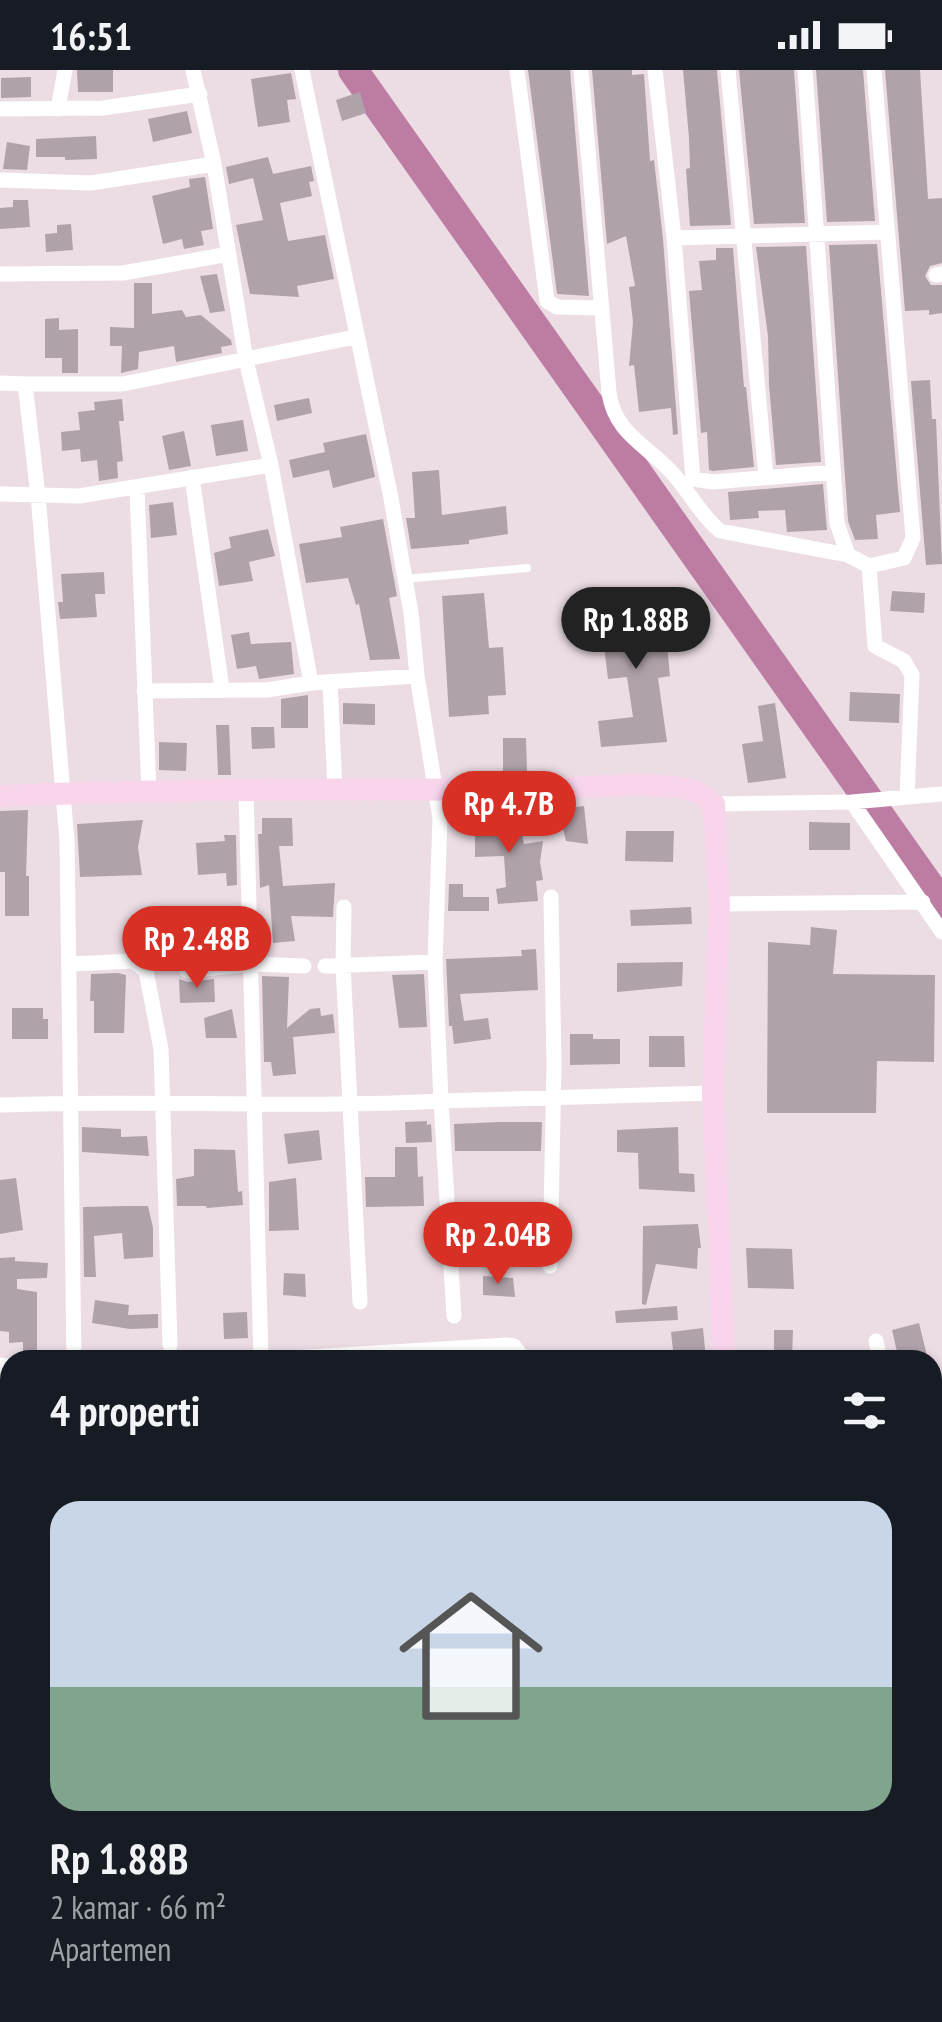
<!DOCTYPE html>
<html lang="id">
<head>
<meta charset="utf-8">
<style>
	:root { --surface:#171b24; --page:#242831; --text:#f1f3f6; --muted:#9ea1a6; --line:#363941; --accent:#d93025 }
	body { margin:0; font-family:"PT Sans Narrow",sans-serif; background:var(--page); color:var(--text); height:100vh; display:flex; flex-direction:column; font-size:38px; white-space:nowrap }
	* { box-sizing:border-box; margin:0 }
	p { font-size:32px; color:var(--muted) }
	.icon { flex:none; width:55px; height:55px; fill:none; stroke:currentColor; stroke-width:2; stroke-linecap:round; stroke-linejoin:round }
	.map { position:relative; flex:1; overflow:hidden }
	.panel { position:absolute; left:0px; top:1280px; width:942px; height:672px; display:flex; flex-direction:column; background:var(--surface); border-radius:30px 30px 0 0; box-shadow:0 2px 8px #0004 }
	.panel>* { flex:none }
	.price { position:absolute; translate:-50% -85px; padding:0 22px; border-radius:35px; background:var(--accent); color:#fff; font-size:32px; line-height:65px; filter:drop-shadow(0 2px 5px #0008) }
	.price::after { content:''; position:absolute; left:50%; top:60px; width:30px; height:22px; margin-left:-15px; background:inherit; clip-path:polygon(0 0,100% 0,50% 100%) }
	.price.selected { background:#222; color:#fff }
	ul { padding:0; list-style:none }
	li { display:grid; align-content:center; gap:20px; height:530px; padding:0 50px }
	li+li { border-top:2px solid var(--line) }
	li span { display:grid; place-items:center; height:310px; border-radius:30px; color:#555 }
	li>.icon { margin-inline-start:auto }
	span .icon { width:180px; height:180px; fill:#fffc; stroke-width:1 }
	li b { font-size:42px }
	h2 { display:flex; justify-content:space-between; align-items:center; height:120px; padding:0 50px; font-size:42px }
	.status { display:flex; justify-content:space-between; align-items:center; height:70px; padding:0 50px; background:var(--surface); direction:ltr }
	.status svg { height:28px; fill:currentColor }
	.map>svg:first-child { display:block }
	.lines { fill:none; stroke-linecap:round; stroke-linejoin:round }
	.river { stroke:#bd7da3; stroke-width:30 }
	.building { fill:#b0a2aa }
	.path { stroke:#a0959b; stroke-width:2.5; stroke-dasharray:8 5; stroke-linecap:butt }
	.service { stroke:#fff; stroke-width:8 }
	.minor { stroke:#fff; stroke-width:15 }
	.secondary { stroke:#f8d5eb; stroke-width:22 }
</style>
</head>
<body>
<div class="status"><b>16:51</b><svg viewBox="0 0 49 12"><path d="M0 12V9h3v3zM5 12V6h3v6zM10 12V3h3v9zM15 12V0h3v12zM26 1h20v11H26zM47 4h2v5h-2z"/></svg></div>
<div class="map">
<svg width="942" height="1952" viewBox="0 0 942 1952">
	<rect width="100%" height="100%" fill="#ecdde5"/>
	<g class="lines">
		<path class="river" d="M353 0 942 834
			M932 1698 942 1699
			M0 1852 10 1849"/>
	</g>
	<path class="building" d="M77 0H113V22H78Z
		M528 0H570L589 226 557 224Z
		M592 0H632V5L644 4 650 91 654 90 663 169 678 364 673 365 671 338 639 342 634 295 629 296 633 252 629 217 635 216 626 166 607 174Z
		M683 0H717L731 155 690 156 686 99 690 98 689 68Z
		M739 0H794L805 153 754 154Z
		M816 0H863L875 151 827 152Z
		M885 0H920L928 129 942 128V193L930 196 925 206 931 215H942V243L929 245V240L905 241Z
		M291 3 296 29 287 30 290 52 258 57 251 9Z
		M31 7V27L1 28V8Z
		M360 22 366 43 342 51 336 30Z
		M187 41 192 63 153 72 148 49Z
		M96 66 97 89 65 90V87H36V69Z
		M7 72 30 76 27 100 3 99Z
		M268 87 273 104 311 96 314 111 309 112 312 126 280 133 288 171 325 165 334 209 297 216 299 227 250 224 236 155 263 150 253 108 229 114 226 97Z
		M205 107 213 159 201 161 204 175 184 179 182 169 163 174 152 126 190 117 189 109Z
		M13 130H28L30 157 0 159V138L13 137Z
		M71 154 73 180 46 182 45 164 57 163V155Z
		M877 174 900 442 876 445 878 469 855 470 848 451 829 175Z
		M806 176 821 392 776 395 769 315 768 266 756 177Z
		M716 178H733L744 317H746L754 397 713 401 709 400 707 362 701 363 689 221 702 220 699 191 716 190Z
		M217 204 225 241 210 243 200 206Z
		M134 213H152V244L182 240 186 247 201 245 231 270 232 275 221 277 222 283 176 292 174 276 139 282 138 299 121 303 122 276H110V257L134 258Z
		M59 248V260L78 259V303H62V288H45V249Z
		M930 310 932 349H936L942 494 926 495 911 311Z
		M309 328 312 343 277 351 274 335Z
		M122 329 124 351H119L123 391 117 392 118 408 99 411 97 390 81 392 80 379 62 381 61 362 80 360 78 342 95 340 94 332Z
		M243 350 248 381 216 386 211 355Z
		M184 361 191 396 169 400 162 366Z
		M366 364 375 407 333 418 329 400 293 408 289 390 325 382 323 373Z
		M439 400 442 445 506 436 508 464 469 470V474L411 479 406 448H415L412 402Z
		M823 414 827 460 787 462 785 440 758 441 759 448 730 450 728 422Z
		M173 432 177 465 151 468 149 435Z
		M383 449 397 526 389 528 400 589 370 590 359 534 356 535 348 508 306 513 299 474 342 467 340 457Z
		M268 459 275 486 249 492 253 511 219 516 214 483 231 478 229 467Z
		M104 502 105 524H95L97 547 60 549 58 532H63L61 504Z
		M892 521 925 523 924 543 890 541Z
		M484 523 489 578 503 577 506 625 488 626 489 644 449 647 442 526Z
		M615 534 616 543 663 534 670 606 658 608 667 672 601 677 598 651 633 647 627 607 608 609 599 536Z
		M249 562 251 574 291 572 294 604 259 609 256 596 237 599 231 565Z
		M850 622 900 624 899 653 849 651Z
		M308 625V658H281V629Z
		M343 633 375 634V655L343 654Z
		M775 633 786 708 748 713 742 674 763 671 758 636Z
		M216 655H229L231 705H218Z
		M251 657H274L275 678 252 679Z
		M503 668H526L527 702H503Z
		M159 672 187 673 186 701 159 700Z
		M584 736 588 774 566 771 562 755 566 738Z
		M28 740 26 806H29V846H5V802H0V741Z
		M475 741H508L509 760H521L524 774 543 771 540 792 543 810 536 811 538 831 498 834 496 819 506 817 504 786 475 787Z
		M262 748H292L293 776H279L283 816 335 813 333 847 291 846 295 871 273 873 269 815 260 818 258 764H262Z
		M143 750 138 777 142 805 80 807 77 754Z
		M809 752 850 753V780H809Z
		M626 761H674L673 792 625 791Z
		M224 765H236L237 815 227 816 226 803 198 805 196 773 225 771Z
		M449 814H463V827H489V841H448Z
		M691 837 692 854 631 856 630 840Z
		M811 857 837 860 833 904 935 905 934 992 877 991 876 1043H767L768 872 810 875Z
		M536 879 538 920 460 924 464 951 488 948 491 969 454 974 452 956H449L446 889 522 886 521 880Z
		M683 892 682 916 617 922V893Z
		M118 903 126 905 124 963H94V931H90L91 904Z
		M424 904 427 957 399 958 392 905Z
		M262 906 289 907 287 958 310 939 320 938 321 946 333 944 335 963 293 967 296 1004 273 1006 271 992H264Z
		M179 909 188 912 214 909 215 932 180 933Z
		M12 938H43V949H48V969H12Z
		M232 939 237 968H206L204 948Z
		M570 964H593V969H620V994L570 995Z
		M649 966H684L685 997H649Z
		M427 1051V1055L431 1054 432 1072 406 1073 405 1052Z
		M499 1052H542L541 1081H455L454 1054Z
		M82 1057 121 1059V1067L147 1066 149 1086 82 1082Z
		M678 1057 679 1103 694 1104 695 1122 639 1119 638 1083 617 1082V1060Z
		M319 1060 322 1090 288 1094 284 1064Z
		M395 1077H417L418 1107 423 1106 424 1136 366 1137 365 1107H395Z
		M194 1079 235 1080 238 1122 242 1121 243 1135 207 1138 206 1136H177L176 1109 194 1106Z
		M16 1108 23 1160 0 1164V1110Z
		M296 1108 299 1160 269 1161V1112Z
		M123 1136H148L153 1158V1187L124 1189 122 1163 94 1166 96 1207H84L83 1137Z
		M469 1152H510L511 1166H470Z
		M698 1154 701 1178H698L697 1199 656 1194 646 1235 642 1234 643 1156Z
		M746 1178 792 1179 794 1219 748 1218Z
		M15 1187V1191L48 1193 47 1208 17 1209V1219L37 1222V1283H23V1272L9 1273V1262L0 1261V1188Z
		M284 1203 305 1204 306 1227 283 1225Z
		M483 1206 513 1208 515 1227 483 1225Z
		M95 1230 129 1235 128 1245 158 1244V1258L130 1259 92 1253Z
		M677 1236 678 1250 616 1253 615 1241Z
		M247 1242 248 1268 224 1269 223 1243Z
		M919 1253 928 1290H899L892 1260Z
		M703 1258 706 1290H674L671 1262Z
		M774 1260H793L792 1290H774Z"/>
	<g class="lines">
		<path class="path" d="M0 1948 24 1942"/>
		<path class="service" d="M405 509 527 498
			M932 1600 942 1602"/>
		<path class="minor" d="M193 0 214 94 246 290 271 395 311 613
			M517 0 547 231 557 237 601 238
			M581 0 609 322C614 365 651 377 675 406 691 425 701 445 720 461L848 485
			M655 0 674 168 693 409 713 412 833 402
			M728 0 766 407
			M805 0 837 453 848 485 869 496 875 576 904 591 912 605 907 727
			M0 39 103 38 200 24
			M58 39 65 0
			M0 110 91 113 214 94
			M674 168 887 162
			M0 204 123 203 229 184
			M936 205 942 204
			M0 313 25 314
			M192 407 222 619
			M137 419 149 723
			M0 424 79 426 271 395
			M869 496 904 488 913 468 874 0
			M330 612 335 719
			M144 621 267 620 311 613 417 606
			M246 722 261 1290
			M852 732 942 862
			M714 734 852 732 942 724
			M719 834 923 832
			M344 837 343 895 360 1232
			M70 894 133 891 146 901 161 979 170 1275
			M325 896 435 892
			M187 901 251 894 304 896
			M0 1035C147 1029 294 1039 441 1031L435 892 440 748 417 606 411 543 390 423 302 0
			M550 1196 554 995 551 827
			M454 1246 441 1031 713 1023
			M876 1271 880 1290
			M74 1290 67 771 38 425 25 314H123L355 267
			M260 1290 507 1275 514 1276 524 1290
			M0 1295 10 1296
			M932 1405 942 1404
			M0 1480 10 1479
			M932 1524 942 1521
			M0 1726 10 1725
			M932 1796 942 1797"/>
		<path class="secondary" d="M0 726C171 719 342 719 512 720 570 721 631 709 688 719 698 721 706 728 714 734L719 834 713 1023 724 1290
			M789 1942 792 1952"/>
	</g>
</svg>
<b class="price selected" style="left:636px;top:602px">Rp 1.88B</b>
<b class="price" style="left:509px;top:786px">Rp 4.7B</b>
<b class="price" style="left:197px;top:921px">Rp 2.48B</b>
<b class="price" style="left:498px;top:1217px">Rp 2.04B</b>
<section class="panel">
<h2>4 properti<svg class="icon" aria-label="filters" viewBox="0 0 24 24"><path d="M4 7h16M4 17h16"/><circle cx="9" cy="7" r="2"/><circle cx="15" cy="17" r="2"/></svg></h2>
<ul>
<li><span style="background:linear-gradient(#c9d6e8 60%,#7fa58c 0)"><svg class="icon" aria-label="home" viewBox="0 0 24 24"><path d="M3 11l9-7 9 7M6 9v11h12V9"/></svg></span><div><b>Rp 1.88B</b><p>2 kamar · 66 m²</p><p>Apartemen</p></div></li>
</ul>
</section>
</div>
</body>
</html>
